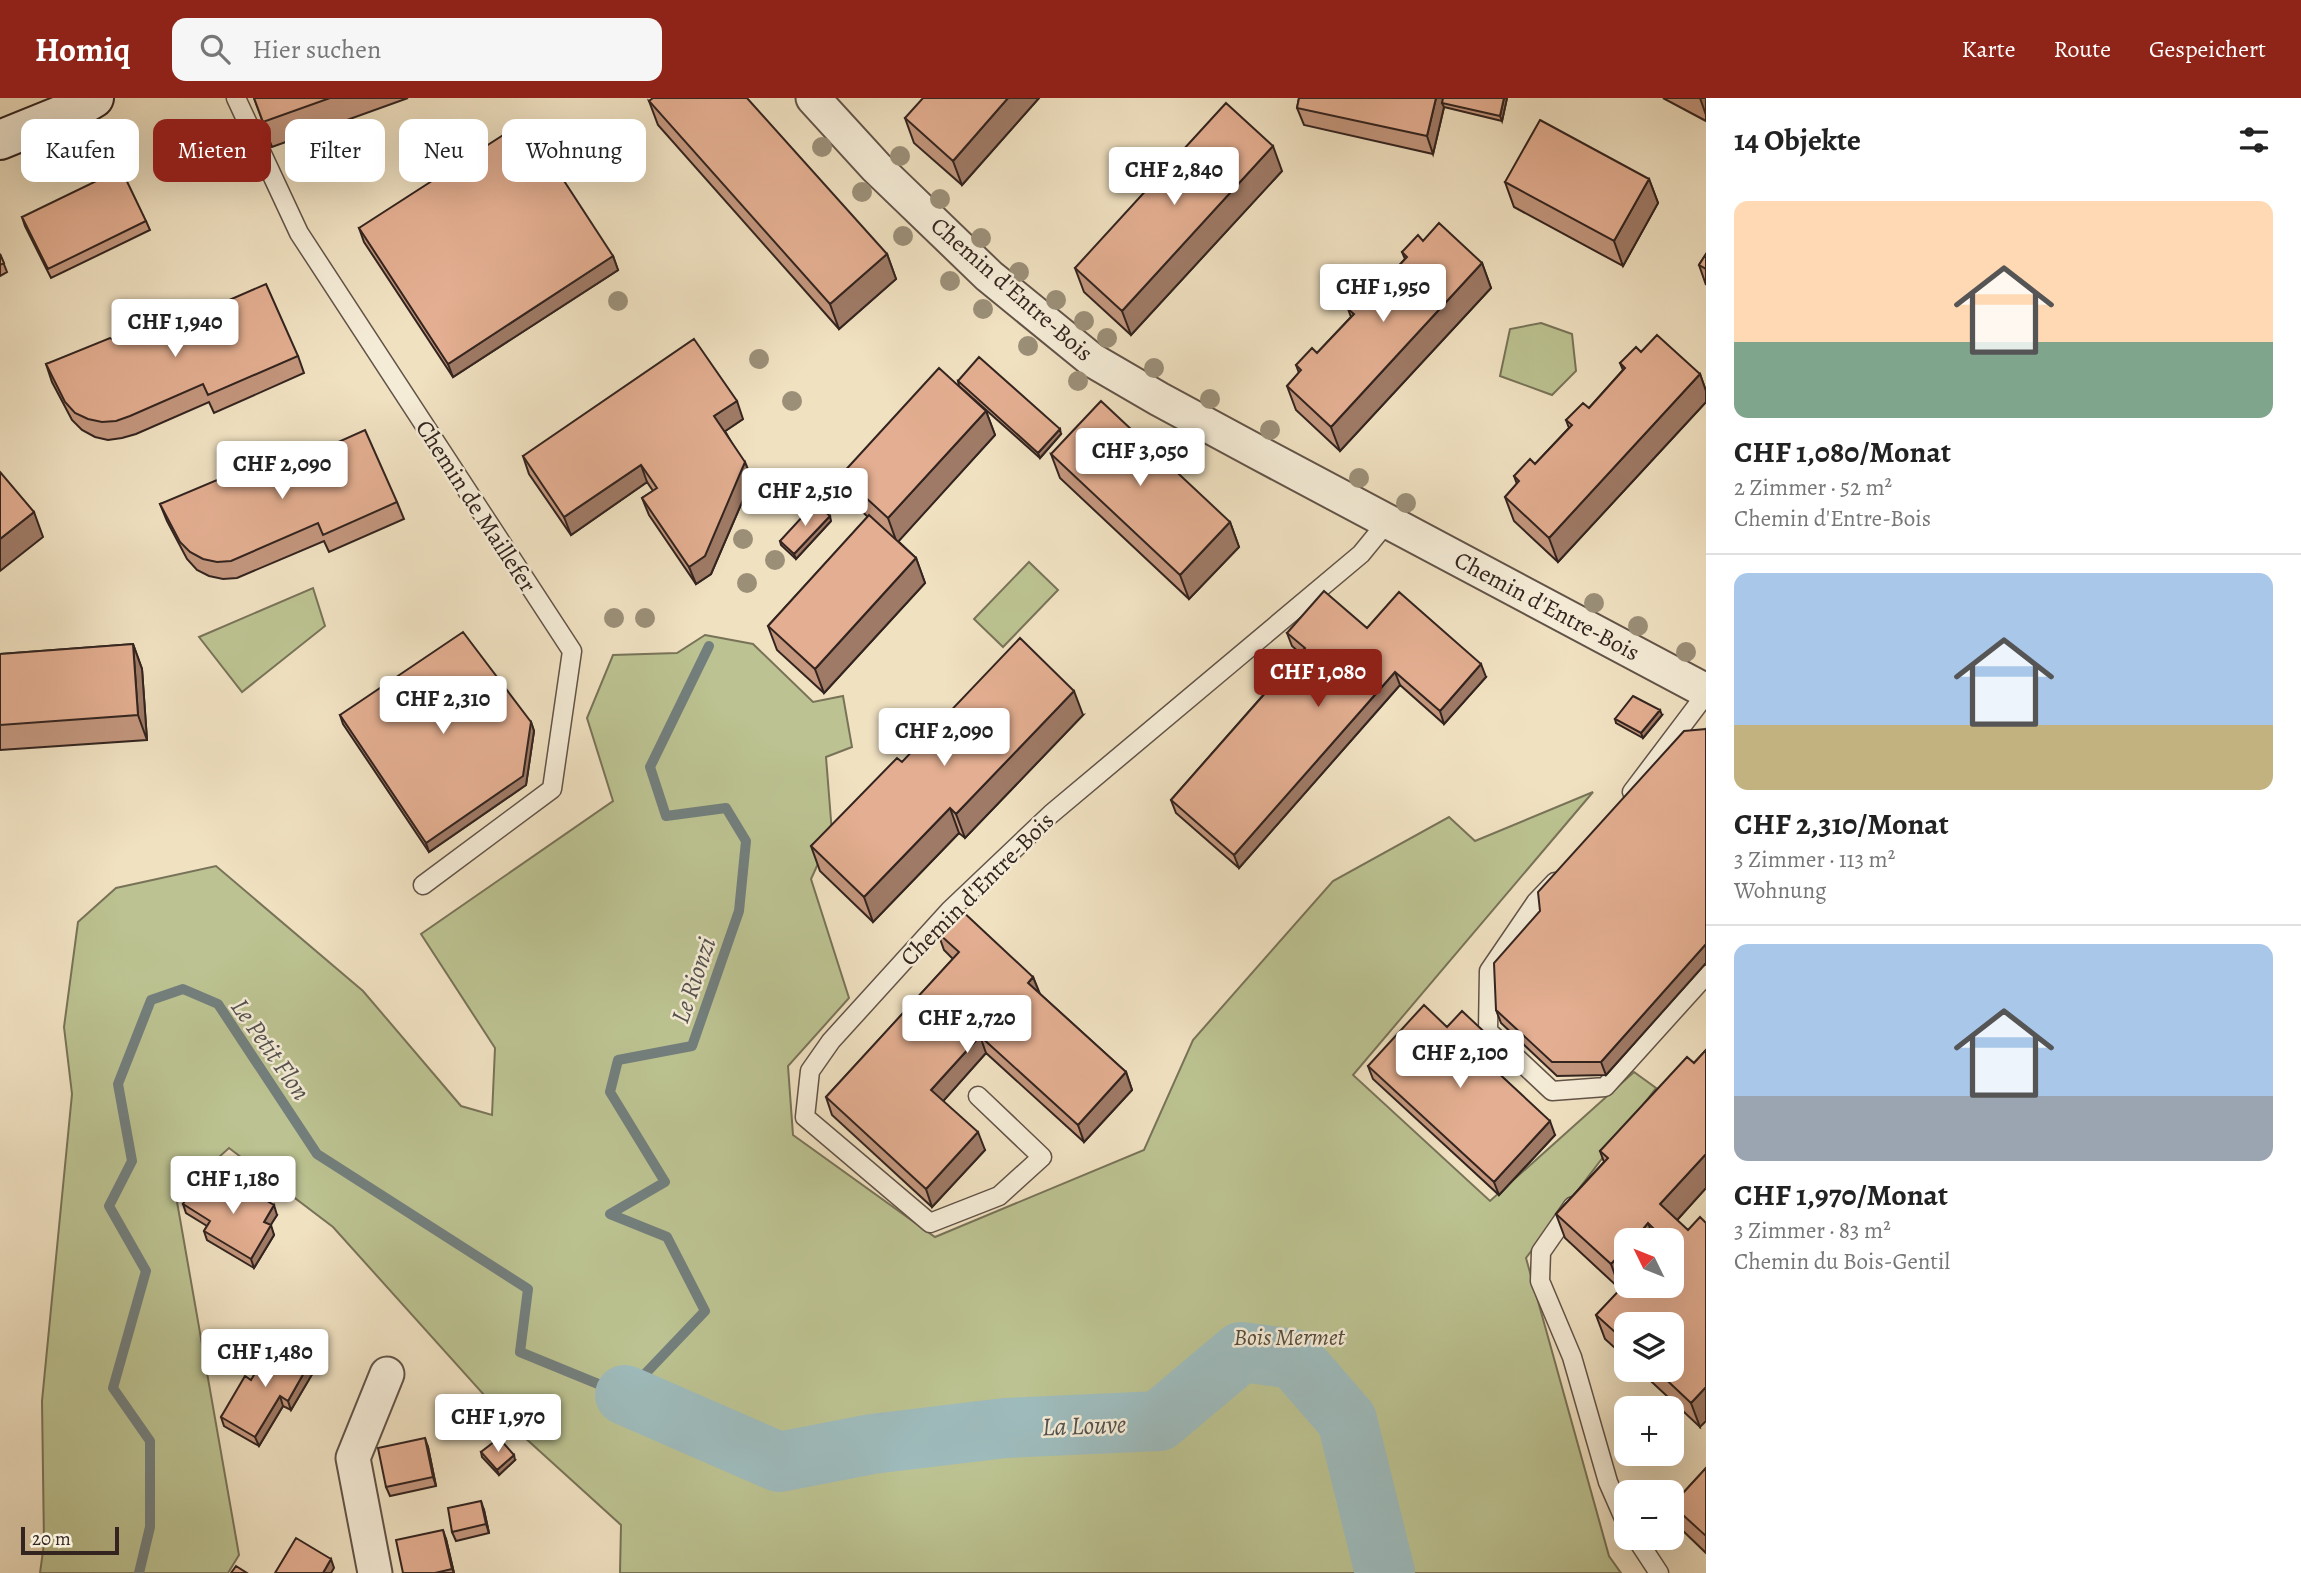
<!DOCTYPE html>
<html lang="de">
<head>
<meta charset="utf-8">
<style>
	:root { --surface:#fff; --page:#f6f6f6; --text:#222; --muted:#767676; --line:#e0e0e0; --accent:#8f2418 }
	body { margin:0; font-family:Alegreya,serif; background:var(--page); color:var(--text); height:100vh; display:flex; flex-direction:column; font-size:26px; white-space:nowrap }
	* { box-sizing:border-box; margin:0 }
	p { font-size:23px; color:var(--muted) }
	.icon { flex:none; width:38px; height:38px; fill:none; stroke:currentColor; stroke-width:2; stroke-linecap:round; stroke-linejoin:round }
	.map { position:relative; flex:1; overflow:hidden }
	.panel { display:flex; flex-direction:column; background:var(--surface); width:595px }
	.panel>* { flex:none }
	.top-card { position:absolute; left:21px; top:21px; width:665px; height:63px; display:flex; gap:14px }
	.needle { width:46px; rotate:313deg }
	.buttons { position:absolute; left:1614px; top:1130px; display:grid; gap:14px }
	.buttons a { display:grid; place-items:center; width:70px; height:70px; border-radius:14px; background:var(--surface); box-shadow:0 7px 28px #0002; font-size:35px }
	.scale { position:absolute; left:21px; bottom:18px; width:98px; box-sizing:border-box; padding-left:7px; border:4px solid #33241f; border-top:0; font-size:19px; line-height:24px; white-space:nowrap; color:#33241f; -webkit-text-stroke:5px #f5ecd7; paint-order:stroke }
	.price { position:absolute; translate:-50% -60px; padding:0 16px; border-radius:7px; background:#fff; color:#222; font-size:23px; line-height:46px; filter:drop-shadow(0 2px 4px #0008) }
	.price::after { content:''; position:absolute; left:50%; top:42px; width:21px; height:16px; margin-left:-10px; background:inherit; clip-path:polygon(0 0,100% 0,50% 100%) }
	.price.on { background:var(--accent); color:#fff }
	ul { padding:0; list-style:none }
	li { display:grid; align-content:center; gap:14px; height:371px; padding:0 28px }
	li+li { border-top:2px solid var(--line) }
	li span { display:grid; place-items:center; height:217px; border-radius:14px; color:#555 }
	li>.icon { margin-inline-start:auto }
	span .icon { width:126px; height:126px; fill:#fffc; stroke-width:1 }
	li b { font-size:30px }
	h2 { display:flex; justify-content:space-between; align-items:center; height:84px; padding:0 28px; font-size:30px }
	.tag { padding:0 24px; border-radius:14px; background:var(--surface); box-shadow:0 7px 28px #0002; font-size:24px; line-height:63px }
	.tag.on { background:var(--accent); color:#fff }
	header { display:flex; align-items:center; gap:42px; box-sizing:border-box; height:98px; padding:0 35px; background:var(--accent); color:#fff }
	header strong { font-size:33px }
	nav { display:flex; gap:38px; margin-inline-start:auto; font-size:24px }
	.search { width:490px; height:63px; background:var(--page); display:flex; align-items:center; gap:18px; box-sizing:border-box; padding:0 24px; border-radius:14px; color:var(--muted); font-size:26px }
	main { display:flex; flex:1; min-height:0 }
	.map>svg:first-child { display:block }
	.green { fill:#bcc291; stroke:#787358; stroke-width:2 }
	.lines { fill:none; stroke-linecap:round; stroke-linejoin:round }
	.stream { stroke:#737f7d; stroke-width:10 }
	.river { stroke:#9ebbbc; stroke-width:60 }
	.lane-casing { stroke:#625348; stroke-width:21 }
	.street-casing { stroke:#625348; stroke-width:37 }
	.secondary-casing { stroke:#33241f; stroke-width:42 }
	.lane { stroke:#f5ecd7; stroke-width:18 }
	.street { stroke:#f5ecd7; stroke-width:33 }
	.secondary { stroke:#f5ecd7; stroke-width:38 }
	.tree { fill:#9b8f78 }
	.wall { fill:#c3967d; stroke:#33241f; stroke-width:2 }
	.shaded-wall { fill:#9f7a66; stroke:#33241f; stroke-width:2 }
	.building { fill:#e3ae91; stroke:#33241f; stroke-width:2 }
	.labels { text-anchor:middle; stroke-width:5; stroke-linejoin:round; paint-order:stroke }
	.street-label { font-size:24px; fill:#33241f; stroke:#f5ecd7 }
	.park-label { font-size:24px; font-style:italic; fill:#554c3c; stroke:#f5ecd7 }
	.water-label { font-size:26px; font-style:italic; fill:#53514e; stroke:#f5ecd7 }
</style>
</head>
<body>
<header>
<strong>Homiq</strong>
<div class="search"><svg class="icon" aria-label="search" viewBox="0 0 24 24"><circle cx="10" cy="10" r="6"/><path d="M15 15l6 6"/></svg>Hier suchen</div>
<nav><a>Karte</a><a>Route</a><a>Gespeichert</a></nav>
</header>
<main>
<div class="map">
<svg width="1706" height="1475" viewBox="0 0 1706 1475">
	<rect width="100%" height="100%" fill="#f0e1c1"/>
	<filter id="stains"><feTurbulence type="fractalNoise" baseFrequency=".00286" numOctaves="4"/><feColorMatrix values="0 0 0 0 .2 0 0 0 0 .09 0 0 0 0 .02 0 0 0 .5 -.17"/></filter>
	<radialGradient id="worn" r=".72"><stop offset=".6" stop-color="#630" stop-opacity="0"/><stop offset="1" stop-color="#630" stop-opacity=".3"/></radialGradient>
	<path class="green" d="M1541 225 1572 236 1576 273 1552 297 1500 278 1510 231Z
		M1029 464 1058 492 1003 549 974 521Z
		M313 490 325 528 242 594 199 539Z
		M705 537 753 546 813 604 843 598 852 649 826 659 832 735 811 781 849 900 788 968 793 1037 935 1139 1144 1052 1193 942 1333 783 1449 719 1475 743 1593 694 1353 977 1490 1103 1634 974 1656 990 1526 1160 1609 1458 1621 1475H620L621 1427 512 1328 333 1129 229 1050 176 1098 239 1457 228 1475H40L44 1446 42 1303 72 996 64 929 78 824 116 790 216 768 363 893 461 1008 492 1017 495 950 421 836 613 703 587 620 613 557 677 555Z"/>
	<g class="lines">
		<path class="stream" d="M139 1475 150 1429V1343L113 1290 146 1173 109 1108 132 1063 118 986 151 902 183 891 218 906 317 1056 528 1191 520 1254 625 1297 705 1213 667 1139 610 1116 665 1084 610 994 618 962 692 948 739 813 746 743 726 710 666 718 650 669 709 548"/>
		<path class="river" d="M625 1297 779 1364 872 1346 1005 1330 1159 1323 1241 1254 1294 1261 1347 1322 1385 1475"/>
		<g class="lane-casing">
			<path id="lane" d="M236 0 299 135 572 553 552 691 423 787
				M1632 694 1706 596
				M1555 784 1536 804 1489 873 1488 933 1552 993 1605 989 1706 877
				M978 998 1042 1059 999 1098 930 1125 805 1019 810 973 831 943 950 812 1051 716 1361 456 1388 423
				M1573 1108 1541 1154 1540 1183 1572 1259 1608 1384 1626 1425
				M1636 1440 1659 1475"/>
		</g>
		<g class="street-casing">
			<path id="street" d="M813 0 876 69 989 178 1092 262 1159 301 1259 355 1706 593
				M375 1475 353 1360 387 1276"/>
		</g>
		<g class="secondary-casing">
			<path id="secondary" d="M0 42 74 12 94 0"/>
		</g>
		<use href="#lane" class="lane"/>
		<use href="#street" class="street"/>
		<use href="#secondary" class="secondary"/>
	</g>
	<g class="tree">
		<circle cx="822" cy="49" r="10"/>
		<circle cx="900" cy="58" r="10"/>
		<circle cx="862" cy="94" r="10"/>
		<circle cx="940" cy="101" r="10"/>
		<circle cx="903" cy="138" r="10"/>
		<circle cx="981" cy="140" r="10"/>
		<circle cx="1019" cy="174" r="10"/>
		<circle cx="950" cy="183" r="10"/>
		<circle cx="1056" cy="202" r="10"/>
		<circle cx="618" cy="203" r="10"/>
		<circle cx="983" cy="211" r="10"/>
		<circle cx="1084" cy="223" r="10"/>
		<circle cx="1107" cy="240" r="10"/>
		<circle cx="1028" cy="248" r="10"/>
		<circle cx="759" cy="261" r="10"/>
		<circle cx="1154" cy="270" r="10"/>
		<circle cx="1078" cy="283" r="10"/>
		<circle cx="1210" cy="301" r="10"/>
		<circle cx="792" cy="303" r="10"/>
		<circle cx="1270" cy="332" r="10"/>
		<circle cx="1178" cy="341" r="10"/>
		<circle cx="1359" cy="380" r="10"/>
		<circle cx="767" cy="399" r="10"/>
		<circle cx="1406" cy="405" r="10"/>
		<circle cx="743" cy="441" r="10"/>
		<circle cx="775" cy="462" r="10"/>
		<circle cx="747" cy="485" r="10"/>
		<circle cx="1594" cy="505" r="10"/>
		<circle cx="614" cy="520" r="10"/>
		<circle cx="645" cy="520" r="10"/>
		<circle cx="1638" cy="528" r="10"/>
		<circle cx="1686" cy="554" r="10"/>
	</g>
	<path class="wall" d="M254 0H408L272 49Z
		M1039 0 962 87 914 45 905 20Z
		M1299 0H1507L1502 23 1444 9 1433 56 1304 27 1297 10Z
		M1663 0H1706V23Z
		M649 3 887 156 896 181 839 231 658 27Z
		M1282 73 1131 237 1084 194 1075 170Z
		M1649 81 1658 105 1623 168 1514 109 1505 84Z
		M22 119 146 123 150 132 51 180 25 128Z
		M359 130 613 158 618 172 453 279 364 144Z
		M1423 143 1482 165 1491 190 1340 353 1296 312 1287 288 1299 275 1296 267 1317 255 1351 219 1348 211 1370 199 1405 161 1402 154Z
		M0 156 7 174 0 178Z
		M1706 156V187L1699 167Z
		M119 245 298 258 304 275 214 315 209 304 136 336 122 340 108 342 95 339 82 332 72 322 52 284 46 266Z
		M1641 254 1700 276 1706 293V304L1558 464 1514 423 1505 399 1517 386 1514 378 1535 366 1569 330 1566 322 1589 310 1623 272 1620 265Z
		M958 283 1061 336 1040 360 959 288Z
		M986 313 995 337 898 443 916 460 925 485 824 595 777 552 768 528 868 419 850 402 841 377Z
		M743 321 725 333 752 381 711 476 696 486 649 417 642 400 653 393 647 384 571 437 529 376 523 358Z
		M1051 356 1230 424 1239 449 1189 501 1060 380Z
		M234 384 397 404 404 421 329 454 324 443 237 480 223 481 209 478 197 472 187 461 167 423 160 406Z
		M831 423 796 461 781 447 780 443Z
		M1367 530 1486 579 1444 626 1400 587 1239 770 1176 715 1171 702 1300 555 1292 548 1287 535Z
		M133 546 142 571 147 642 0 652V556Z
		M340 617 531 624 534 633 526 687 429 754 343 626Z
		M1083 617 965 740 959 735 873 824 820 773 811 748 902 664Z
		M1662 617 1643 640 1616 625 1615 621Z
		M1706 631V865L1606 977 1557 978 1501 925 1496 912Z
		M938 835 1033 879 1039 895 1126 974 1132 992 1084 1044 986 955 943 1003 985 1052 932 1109 832 1017 826 999 953 861 944 852Z
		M1447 929 1494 943 1499 956 1489 967 1555 1037 1499 1097 1373 981 1368 968Z
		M1706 952V1090L1677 1122 1700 1329 1639 1272H1671L1626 1227V1260L1605 1241 1596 1217 1671 1143H1626L1620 1191 1565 1140 1556 1116 1604 1064 1600 1053 1694 965Z
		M223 1100 277 1117 270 1127 274 1137 254 1170 207 1142 204 1133 207 1128 186 1115 183 1106Z
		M310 1264 314 1273 291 1312 283 1308 259 1348 224 1328 221 1319 251 1282Z
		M428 1349 436 1388 390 1398 386 1389Z
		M481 1354 515 1362 499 1377 482 1359Z
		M1706 1370V1455L1681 1431 1672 1407Z
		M484 1412 489 1435 456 1443 452 1434Z
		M446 1441 454 1475H403Z"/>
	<path class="shaded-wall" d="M1008 0H1039L962 87 953 63Z
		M1436 0H1446L1442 5 1444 9 1433 56 1427 38Z
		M1504 0H1507L1502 23 1500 18Z
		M1700 0H1706V17Z
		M1273 48 1282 73 1131 237 1122 213Z
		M1649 81 1658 105 1623 168 1614 143Z
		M887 156 896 181 839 231 830 206Z
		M613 158 618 172 453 279 448 266Z
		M1482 165 1491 190 1340 353 1331 329Z
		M1700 276 1706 293V304L1558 464 1549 440Z
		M737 303 743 321 721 336 714 318Z
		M986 313 995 337 897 445 888 420Z
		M1060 331 1061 336 1040 360 1038 355Z
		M745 364 752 381 711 476 696 486 689 469Z
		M641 367 647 384 571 437 564 419Z
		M34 414 43 439 0 473V441Z
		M830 418 831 423 796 461 794 456Z
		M1230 424 1239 449 1189 501 1180 477Z
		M916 460 925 485 824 595 815 571Z
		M133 546 142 571 147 642 138 617Z
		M1481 566 1486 579 1444 626 1440 613Z
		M1395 574 1400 587 1239 770 1234 757Z
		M1074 593 1083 617 965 740 956 716Z
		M1660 612 1662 617 1643 640 1641 635Z
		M531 624 534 633 526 687 429 754 426 745Z
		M950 710 959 735 873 824 864 799Z
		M1706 846V865L1606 977 1601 964Z
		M1033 879 1040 896 1028 885Z
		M980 938 986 955 938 1009 931 992Z
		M1494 943 1499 956 1485 972 1480 958Z
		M1126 974 1132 992 1084 1044 1078 1027Z
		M1550 1023 1555 1037 1499 1097 1494 1084Z
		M978 1034 985 1052 932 1109 926 1091Z
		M1706 1056V1090L1669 1131 1660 1106Z
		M274 1107 277 1117 267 1133 264 1124Z
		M1648 1125 1655 1143H1633Z
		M271 1127 274 1137 254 1170 251 1161Z
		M1626 1150V1184L1620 1191 1611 1166Z
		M310 1264 314 1273 291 1312 288 1303Z
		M1706 1289V1323L1700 1329 1691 1305Z
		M280 1298 283 1308 259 1348 255 1339Z
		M425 1340 428 1349 436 1388 433 1379Z
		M514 1357 515 1362 499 1377 497 1372Z
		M481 1403 484 1412 489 1435 486 1426Z
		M443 1432 446 1441 454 1475 452 1471Z
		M331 1461 334 1470 331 1475H323Z"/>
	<path class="building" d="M254 0H330L263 24Z
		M653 0H747L887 156 830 206 649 3Z
		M923 0H1008L953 63 905 20Z
		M1299 0H1436L1427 38 1297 10Z
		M1443 0H1504L1500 18 1442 5Z
		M1226 5 1273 48 1122 213 1075 170Z
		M1540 22 1649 81 1614 143 1505 84Z
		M525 23 613 158 448 266 359 130Z
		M121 71 146 123 48 171 22 119Z
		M1439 125 1482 165 1331 329 1287 288 1301 272 1296 267 1312 250 1317 255 1354 216 1348 211 1365 194 1370 199 1407 159 1402 154 1418 137 1423 143Z
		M0 156 4 165 0 167Z
		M1706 156V171L1699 167Z
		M266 186 298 258 208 297 203 286 130 318 116 323 102 324 88 321 75 315 65 304 46 266 110 240 119 245 168 223H181Z
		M1657 237 1700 276 1549 440 1505 399 1519 383 1514 378 1530 361 1535 366 1572 327 1566 322 1583 305 1589 310 1625 270 1620 265 1636 249 1641 254Z
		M694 241 737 303 714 318 745 364 705 458 689 469 642 400 657 390 641 367 564 419 523 358Z
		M979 259 1060 331 1038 355 958 283Z
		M939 270 986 313 888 420 841 377Z
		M1101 303 1230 424 1180 477 1051 356Z
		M365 332 397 404 323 437 318 425 231 463 217 464 203 461 190 454 180 444 160 406 224 379 234 384 282 362 296 363Z
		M0 374 34 414 0 441Z
		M815 405 830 418 794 456 780 443Z
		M869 417 916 460 815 571 768 528Z
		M1324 493 1367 530 1399 494 1481 566 1440 613 1395 574 1234 757 1171 702 1305 550 1287 535Z
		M463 534 531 624 523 678 426 745 340 617Z
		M1020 540 1074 593 956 716 950 710 864 799 811 748 897 660 902 664Z
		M133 546 138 617 0 627V556Z
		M1633 598 1660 612 1641 635 1615 621Z
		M1706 631V846L1601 964H1552L1496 912 1494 865 1540 813 1538 794 1684 633Z
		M960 811 1033 879 1028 885 1126 974 1078 1027 980 938 931 992 978 1034 926 1091 826 999 959 854 938 835Z
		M1424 907 1447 929 1462 913 1494 943 1480 958 1550 1023 1494 1084 1368 968Z
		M1706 952V1056L1660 1106 1688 1132 1700 1119 1706 1125V1289L1691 1305 1656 1272H1671V1227H1626V1244L1596 1217 1626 1185V1188H1671V1143H1643L1654 1131 1648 1125 1633 1143H1626V1150L1611 1166 1556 1116 1608 1060 1600 1053 1687 959 1694 965Z
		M233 1083 274 1107 264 1124 271 1127 251 1161 204 1133 210 1123 183 1106 196 1084 223 1100Z
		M274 1243 310 1264 288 1303 280 1298 255 1339 221 1319 245 1278 251 1282Z
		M425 1340 433 1379 386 1389 378 1350Z
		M499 1340 514 1357 497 1372 481 1354Z
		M1706 1370V1438L1672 1407Z
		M481 1403 486 1426 452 1434 448 1410Z
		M443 1432 452 1471 435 1475H403L396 1442Z
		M296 1440 331 1461 323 1475H275Z
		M236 1468 247 1475H231Z"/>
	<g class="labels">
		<g class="street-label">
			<text transform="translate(1012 191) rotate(41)" y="8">Chemin d'Entre-Bois</text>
			<text transform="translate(476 408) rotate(57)" y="8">Chemin de Maillefer</text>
			<text transform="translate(1547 508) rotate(28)" y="8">Chemin d'Entre-Bois</text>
			<text transform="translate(977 791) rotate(-45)" y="8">Chemin d'Entre-Bois</text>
		</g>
		<g class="park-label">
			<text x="1289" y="1247">Bois Mermet</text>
		</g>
		<g class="water-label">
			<text transform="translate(693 882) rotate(-71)" y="9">Le Rionzi</text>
			<text transform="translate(271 951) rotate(55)" y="9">Le Petit Flon</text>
			<text transform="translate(1084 1327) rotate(-2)" y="9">La Louve</text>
		</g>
	</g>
	<rect width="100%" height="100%" filter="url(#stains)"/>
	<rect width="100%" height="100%" fill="url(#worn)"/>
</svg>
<div class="buttons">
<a><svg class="needle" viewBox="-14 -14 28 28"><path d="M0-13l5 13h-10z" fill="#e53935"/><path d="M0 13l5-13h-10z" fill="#767676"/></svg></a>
<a><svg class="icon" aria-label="layers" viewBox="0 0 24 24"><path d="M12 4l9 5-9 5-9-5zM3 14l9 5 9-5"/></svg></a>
<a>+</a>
<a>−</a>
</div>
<div class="scale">20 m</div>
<b class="price" style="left:1174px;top:109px">CHF 2,840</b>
<b class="price" style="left:1383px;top:226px">CHF 1,950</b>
<b class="price" style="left:175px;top:261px">CHF 1,940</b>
<b class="price" style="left:1140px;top:390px">CHF 3,050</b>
<b class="price" style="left:282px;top:403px">CHF 2,090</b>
<b class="price" style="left:805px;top:430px">CHF 2,510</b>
<b class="price on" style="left:1318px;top:611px">CHF 1,080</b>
<b class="price" style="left:443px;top:638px">CHF 2,310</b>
<b class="price" style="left:944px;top:670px">CHF 2,090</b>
<b class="price" style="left:967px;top:957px">CHF 2,720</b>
<b class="price" style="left:1460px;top:992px">CHF 2,100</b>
<b class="price" style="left:233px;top:1118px">CHF 1,180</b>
<b class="price" style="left:265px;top:1291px">CHF 1,480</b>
<b class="price" style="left:498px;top:1356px">CHF 1,970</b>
<div class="top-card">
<a class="tag">Kaufen</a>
<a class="tag on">Mieten</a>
<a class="tag">Filter</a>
<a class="tag">Neu</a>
<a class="tag">Wohnung</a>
</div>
</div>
<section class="panel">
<h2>14 Objekte<svg class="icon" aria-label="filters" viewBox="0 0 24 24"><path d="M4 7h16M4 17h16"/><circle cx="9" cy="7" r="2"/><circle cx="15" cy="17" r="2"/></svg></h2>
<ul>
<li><span style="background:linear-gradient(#ffd9b3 65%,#7fa58c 0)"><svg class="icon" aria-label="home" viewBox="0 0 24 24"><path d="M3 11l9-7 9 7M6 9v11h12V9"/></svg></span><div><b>CHF 1,080/Monat</b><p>2 Zimmer · 52 m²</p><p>Chemin d'Entre-Bois</p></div></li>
<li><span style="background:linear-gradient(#a9c7e8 70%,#c2b280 0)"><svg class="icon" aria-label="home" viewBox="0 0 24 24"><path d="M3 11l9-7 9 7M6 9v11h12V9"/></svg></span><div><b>CHF 2,310/Monat</b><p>3 Zimmer · 113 m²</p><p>Wohnung</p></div></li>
<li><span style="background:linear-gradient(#a9c7e8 70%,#9aa5b1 0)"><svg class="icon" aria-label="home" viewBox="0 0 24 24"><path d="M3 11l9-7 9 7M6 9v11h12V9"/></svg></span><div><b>CHF 1,970/Monat</b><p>3 Zimmer · 83 m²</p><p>Chemin du Bois-Gentil</p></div></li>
</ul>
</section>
</main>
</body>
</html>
